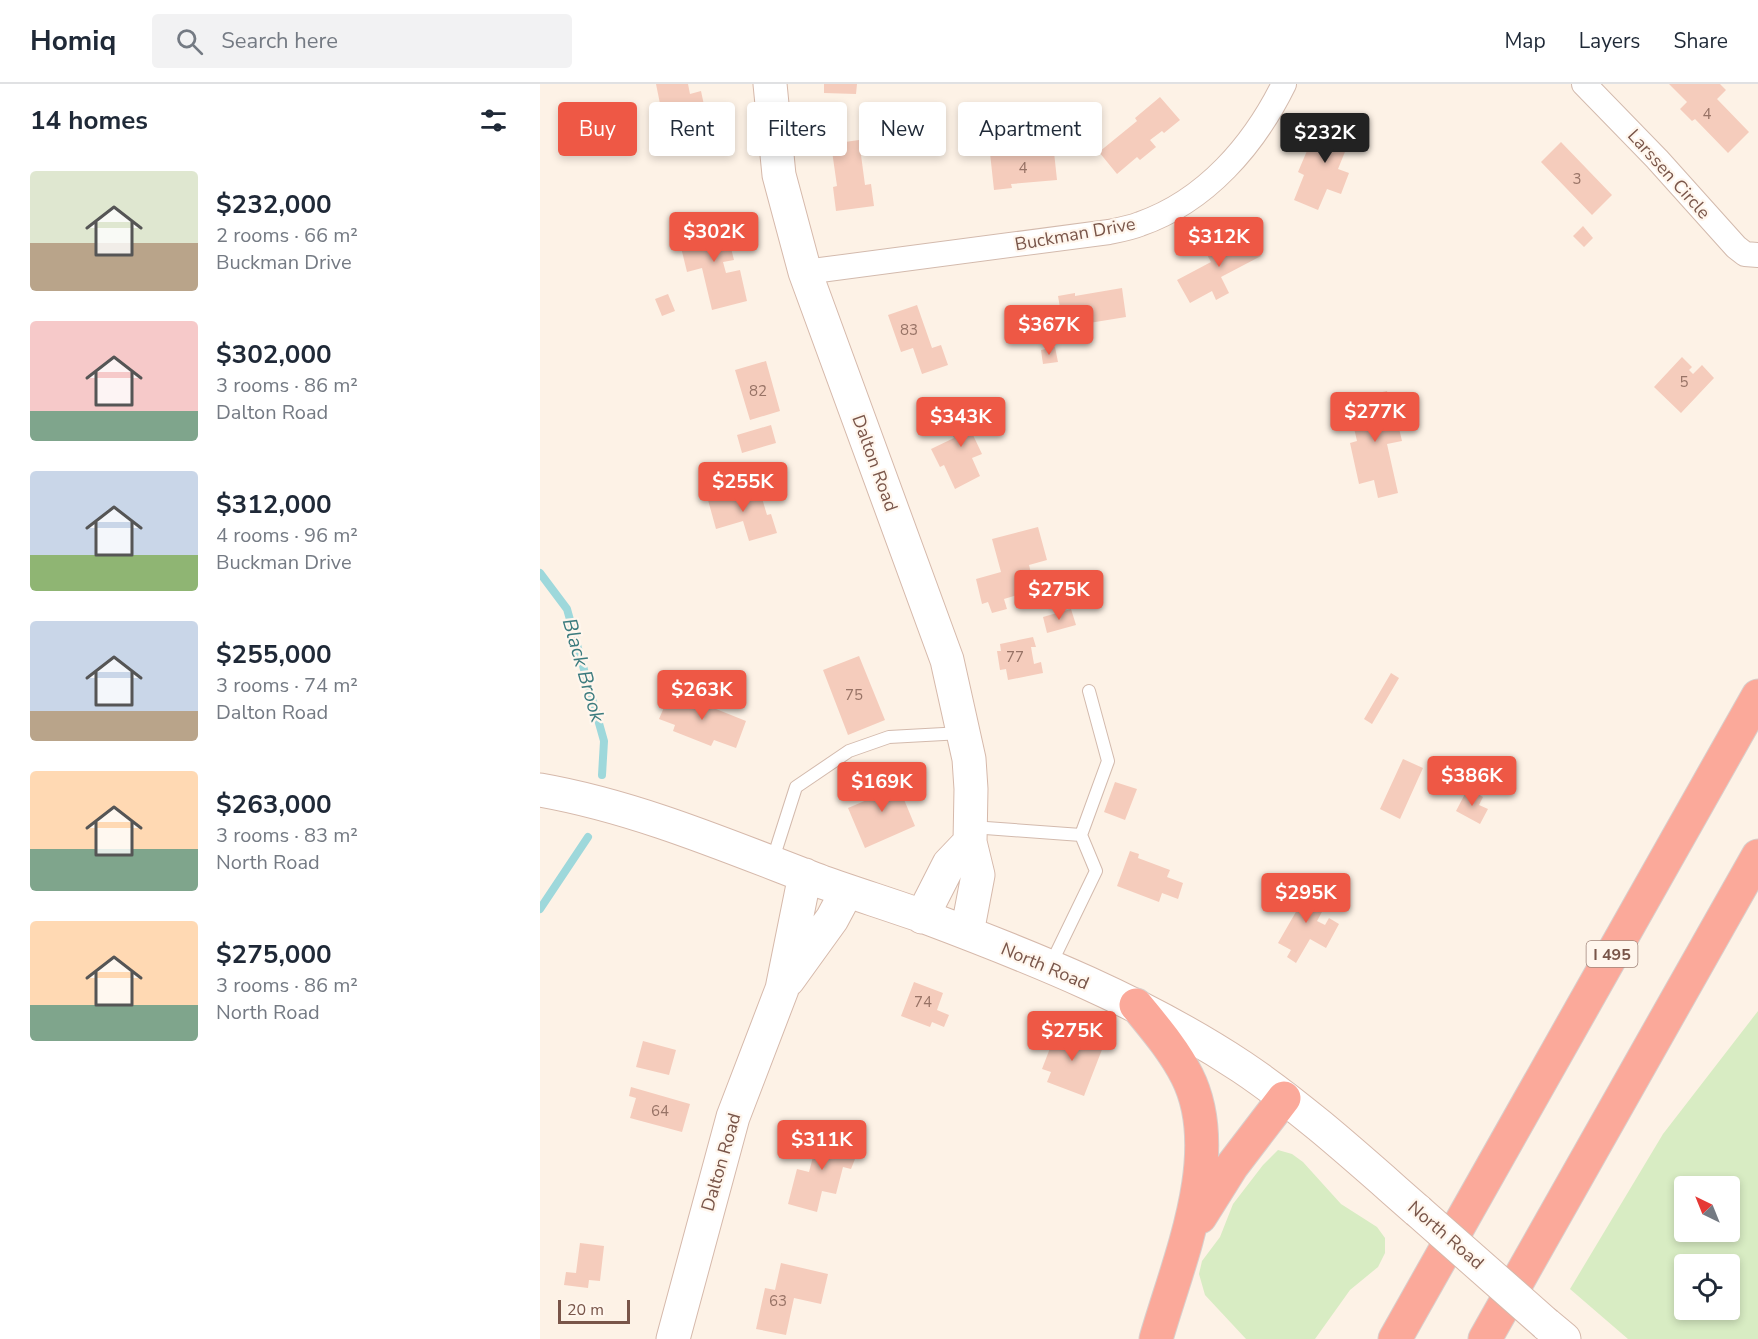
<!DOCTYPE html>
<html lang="en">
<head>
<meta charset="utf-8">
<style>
	:root { --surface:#fff; --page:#f2f2f3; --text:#1f2937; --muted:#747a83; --line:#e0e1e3; --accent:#ee5845 }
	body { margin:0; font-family:"Nunito Sans",sans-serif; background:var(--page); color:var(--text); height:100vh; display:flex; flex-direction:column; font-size:22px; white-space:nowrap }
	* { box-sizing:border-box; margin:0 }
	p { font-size:20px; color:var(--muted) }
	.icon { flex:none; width:33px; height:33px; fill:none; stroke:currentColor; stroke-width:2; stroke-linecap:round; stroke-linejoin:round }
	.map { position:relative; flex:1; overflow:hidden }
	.sheet { display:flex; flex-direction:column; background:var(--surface); width:540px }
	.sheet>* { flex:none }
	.banner { position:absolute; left:18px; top:18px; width:570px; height:54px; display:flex; gap:12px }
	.needle { width:39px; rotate:317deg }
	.controls { position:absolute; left:1134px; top:1092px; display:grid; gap:12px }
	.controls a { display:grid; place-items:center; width:66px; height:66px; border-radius:6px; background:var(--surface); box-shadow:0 3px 9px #0003; font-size:30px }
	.scale { position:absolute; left:18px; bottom:15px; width:72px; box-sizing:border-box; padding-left:6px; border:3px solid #795549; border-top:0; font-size:16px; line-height:21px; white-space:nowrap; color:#795549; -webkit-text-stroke:4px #fff6ed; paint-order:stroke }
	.price { position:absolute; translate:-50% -51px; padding:0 14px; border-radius:6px; background:var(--accent); color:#fff; font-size:20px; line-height:39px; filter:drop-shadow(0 2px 3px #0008) }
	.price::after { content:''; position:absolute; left:50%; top:36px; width:18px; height:14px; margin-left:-9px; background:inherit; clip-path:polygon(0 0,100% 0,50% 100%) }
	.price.current { background:#222; color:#fff }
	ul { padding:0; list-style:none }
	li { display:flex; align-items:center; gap:18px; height:150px; padding:0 30px }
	li span { display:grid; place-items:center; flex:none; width:168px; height:120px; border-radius:6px; color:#555 }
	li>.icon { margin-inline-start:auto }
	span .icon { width:72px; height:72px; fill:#fffc; stroke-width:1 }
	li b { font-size:26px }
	h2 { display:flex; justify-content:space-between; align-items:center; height:72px; padding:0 30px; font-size:26px }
	.tag { padding:0 21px; border-radius:6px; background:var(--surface); box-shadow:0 3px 9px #0003; font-size:21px; line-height:54px }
	.tag.current { background:var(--accent); color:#fff }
	header { display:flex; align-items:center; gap:36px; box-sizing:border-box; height:84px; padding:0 30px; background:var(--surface); border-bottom:2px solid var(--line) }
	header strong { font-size:28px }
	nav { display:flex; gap:33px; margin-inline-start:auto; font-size:21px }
	.search { width:420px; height:54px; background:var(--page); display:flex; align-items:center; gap:15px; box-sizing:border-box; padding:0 21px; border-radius:6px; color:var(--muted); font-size:22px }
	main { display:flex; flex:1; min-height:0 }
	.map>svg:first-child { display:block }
	.green { fill:#d8ecc3; fill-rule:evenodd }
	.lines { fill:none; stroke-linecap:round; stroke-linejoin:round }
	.stream { stroke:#9ed8db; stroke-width:8 }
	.building { fill:#f5ccbc }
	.lane-casing { stroke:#d3baad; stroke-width:14 }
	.street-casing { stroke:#d3baad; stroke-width:26 }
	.secondary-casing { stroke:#d6b9ab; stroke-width:35 }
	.highway-casing { stroke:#d9cfcc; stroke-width:35 }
	.lane { stroke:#fff; stroke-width:12 }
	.street { stroke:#fff; stroke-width:24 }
	.secondary { stroke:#fff; stroke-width:33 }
	.highway { stroke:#fba99a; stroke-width:33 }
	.secondary-bridge-casing { stroke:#d6b9ab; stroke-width:35; stroke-linecap:butt }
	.secondary-bridge { stroke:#fff; stroke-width:33 }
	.labels { text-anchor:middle; stroke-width:4.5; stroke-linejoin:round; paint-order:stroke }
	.number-label { font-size:15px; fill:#987366 }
	.shield { fill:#fff6ed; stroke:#a1857a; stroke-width:1.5 }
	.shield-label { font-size:16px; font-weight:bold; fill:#795549 }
	.street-label { font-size:18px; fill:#795549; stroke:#fff6ed }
	.water-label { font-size:20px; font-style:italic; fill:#3b7b7e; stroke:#fff6ed }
</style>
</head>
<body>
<header>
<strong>Homiq</strong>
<div class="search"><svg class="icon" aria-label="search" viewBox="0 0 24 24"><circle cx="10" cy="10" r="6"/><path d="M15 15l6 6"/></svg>Search here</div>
<nav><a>Map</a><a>Layers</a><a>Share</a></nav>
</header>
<main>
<section class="sheet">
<h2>14 homes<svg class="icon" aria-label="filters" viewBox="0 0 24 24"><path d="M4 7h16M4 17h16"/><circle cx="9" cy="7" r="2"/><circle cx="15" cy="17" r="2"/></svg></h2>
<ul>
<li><span style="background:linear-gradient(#dfe7d0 60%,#b9a48a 0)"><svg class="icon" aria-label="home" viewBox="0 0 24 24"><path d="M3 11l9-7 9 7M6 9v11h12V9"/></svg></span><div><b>$232,000</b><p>2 rooms · 66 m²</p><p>Buckman Drive</p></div></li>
<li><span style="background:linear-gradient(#f6c9c9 75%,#7fa58c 0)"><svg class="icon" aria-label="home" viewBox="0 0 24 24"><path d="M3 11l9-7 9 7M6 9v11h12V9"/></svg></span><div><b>$302,000</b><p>3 rooms · 86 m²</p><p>Dalton Road</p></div></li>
<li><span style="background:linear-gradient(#c9d6e8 70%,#8fb573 0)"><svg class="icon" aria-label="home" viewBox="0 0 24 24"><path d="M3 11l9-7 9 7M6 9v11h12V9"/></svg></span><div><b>$312,000</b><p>4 rooms · 96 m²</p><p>Buckman Drive</p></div></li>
<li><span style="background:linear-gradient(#c9d6e8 75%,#b9a48a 0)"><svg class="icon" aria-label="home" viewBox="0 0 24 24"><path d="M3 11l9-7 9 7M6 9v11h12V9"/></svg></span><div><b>$255,000</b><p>3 rooms · 74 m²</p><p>Dalton Road</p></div></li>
<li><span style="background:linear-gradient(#ffd9b3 65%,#7fa58c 0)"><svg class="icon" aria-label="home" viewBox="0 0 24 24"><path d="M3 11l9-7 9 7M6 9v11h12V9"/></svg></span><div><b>$263,000</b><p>3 rooms · 83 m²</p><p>North Road</p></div></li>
<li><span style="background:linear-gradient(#ffd9b3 70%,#7fa58c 0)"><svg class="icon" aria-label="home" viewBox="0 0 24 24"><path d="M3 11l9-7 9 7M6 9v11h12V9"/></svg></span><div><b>$275,000</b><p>3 rooms · 86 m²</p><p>North Road</p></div></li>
</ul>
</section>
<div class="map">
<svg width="1218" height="1255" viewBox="0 0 1218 1255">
	<rect width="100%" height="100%" fill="#fdf2e6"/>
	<path class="green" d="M1218 927V1255H1088L1030 1205 1123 1050ZM1144 1102H1190V1148H1144ZM1144 1180H1190V1226H1144Z
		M738 1066 752 1070 763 1078 801 1120 837 1143 845 1154V1169L838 1183 810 1206 775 1255H706L665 1211 659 1190 662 1177 680 1153 693 1120 723 1081Z"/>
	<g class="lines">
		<path class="stream" d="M0 489 27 525 64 657 62 691
			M0 825 48 753"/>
	</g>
	<path class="building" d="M116 0H148L150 10 161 7 167 35 152 38 154 49 127 54Z
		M284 0H317L316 10 284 9Z
		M1129 0H1180L1186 6 1177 15 1209 48 1188 69 1155 35 1152 37 1140 25 1147 18Z
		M620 13 640 36 624 49 622 47 610 56 616 63 600 76 597 73 577 90 559 68 597 37 595 34Z
		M788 32 815 43 798 85 809 89 801 110 787 105 778 126 754 116 764 91 758 88 772 55 778 57Z
		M319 56 325 101 331 100 334 122 296 127 293 103 297 102 291 60Z
		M1021 58 1072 111 1052 131 1001 78Z
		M470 67V72L514 68 517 96 471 100 472 104 454 106 450 69Z
		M166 138 167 143 185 139 188 151 193 150 195 158 190 160 194 176 183 178 186 189 200 186 207 217 172 226 162 184 147 188 138 151 154 147 153 141Z
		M1043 142 1053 154 1044 163 1033 152Z
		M708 147 721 172 681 193 689 209 676 216 672 207 650 219 637 196 671 178 666 169Z
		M582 204 586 233 543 240 544 244 524 247 518 212 535 209V212Z
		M128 210 135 227 122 232 115 215Z
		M377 221 392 264 401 261 408 281 382 290 373 264 361 268 348 231Z
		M515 263 518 278 503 280 501 266Z
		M1142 273 1152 283 1149 286 1153 290 1162 281 1174 294 1141 329 1114 303Z
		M226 277 240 327 210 336 195 286Z
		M847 307 854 340H858L862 357 847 360 858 409 838 414 834 396 819 400 810 359 817 357 811 331 819 329 816 314Z
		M435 322 446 345 433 351 442 370 432 374 440 392 415 405 404 381 400 383 391 365 414 354 405 336Z
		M231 341 236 359 202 369 197 351Z
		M218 401 227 431 231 430 237 449 209 457 203 437 176 445 168 416Z
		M498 443 507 476 489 481 492 493 476 498 480 510 464 515 467 525 452 529 448 518 442 520 436 495 461 488 452 455Z
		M531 525 536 541 507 549 503 533Z
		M493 553 496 563H491L494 580 501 578 503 589 468 596 466 585 460 586 457 567H461L460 560Z
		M319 572 345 636 308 651 283 586Z
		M851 589 859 594 832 640 824 635Z
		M131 607 206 637 196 664 174 656 171 662 133 647 135 641 119 635Z
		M863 675 883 684 860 735 840 725Z
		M353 689 375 742 325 764 308 724 341 710 335 696Z
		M575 698 597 705 585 736 564 728Z
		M928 704 943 713 939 721 948 725 940 740 916 727Z
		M590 767 599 770 598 774 630 786 627 793 643 799 638 815 622 809 619 818 577 802Z
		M758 801 780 813 776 822 783 826 777 837 785 841 789 834 799 840 786 864 770 855 756 879 747 873 751 866 738 859 757 826 747 820Z
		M374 898 403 909 397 926 409 931 404 943 392 938 390 943 361 932Z
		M517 946 563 963 544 1012 507 998 511 988 502 985Z
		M103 957 136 966 129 991 96 983Z
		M91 1003 150 1020 142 1048 90 1034 96 1014 89 1012Z
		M280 1046 315 1056 311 1073 315 1075 311 1085 303 1083 296 1110 282 1107 277 1128 248 1120 257 1085 269 1088Z
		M40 1159 64 1162 60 1197 49 1196 48 1204 24 1201 26 1188 36 1189Z
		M241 1179 288 1190 281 1220 254 1214 246 1251 216 1245 225 1204 235 1206Z"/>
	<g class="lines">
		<g class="lane-casing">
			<path id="lane" d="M432 743 541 751 568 677 549 607
				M232 778 256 703 309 667 349 653 422 649
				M510 882 556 787 541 751"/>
		</g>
		<g class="street-casing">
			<path id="street" d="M1044 0 1117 75 1196 163 1205 170 1218 171
				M265 188 569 148C579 146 590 144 600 140 666 117 714 61 744 0"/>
		</g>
		<g class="secondary-casing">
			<path id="secondary" d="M230 0 239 91 265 188 407 576 429 675 431 705 430 758 438 791 427 849
				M0 706C97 723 190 763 282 798 316 810 351 821 385 833 494 874 604 918 702 983 763 1024 822 1078 878 1127
				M382 833 409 780 430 758
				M248 896 292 835 307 807
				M1006 1240 1024 1255
				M133 1255 193 1033 242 905 265 791"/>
		</g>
		<g class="highway-casing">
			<path id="highway" d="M596 921C614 943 634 966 647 992 686 1069 638 1178 616 1255
				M660 1133 692 1082 744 1014
				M855 1255 1218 612
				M945 1255 1218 772"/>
		</g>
		<use href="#lane" class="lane"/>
		<use href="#street" class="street"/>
		<use href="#secondary" class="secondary"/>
		<use href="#highway" class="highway"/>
		<g class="secondary-bridge-casing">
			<path id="secondary-bridge" d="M878 1127 1006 1240"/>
		</g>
		<use href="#secondary-bridge" class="secondary-bridge"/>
	</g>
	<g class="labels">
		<g class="number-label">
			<text x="1167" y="35">4</text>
			<text x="483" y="89">4</text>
			<text x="1037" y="100">3</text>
			<text x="369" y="251">83</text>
			<text x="1144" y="303">5</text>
			<text x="218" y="312">82</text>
			<text x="475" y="578">77</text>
			<text x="314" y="616">75</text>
			<text x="383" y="923">74</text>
			<text x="120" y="1032">64</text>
			<text x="238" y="1222">63</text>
		</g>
		<rect class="shield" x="1046.5" y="857" width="51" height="26" rx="4.5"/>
		<g class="shield-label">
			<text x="1072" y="876">I 495</text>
		</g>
		<g class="street-label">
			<text transform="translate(1129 90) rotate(48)" y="6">Larssen Circle</text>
			<text transform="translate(535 150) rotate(-10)" y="6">Buckman Drive</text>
			<text transform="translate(335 379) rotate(70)" y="6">Dalton Road</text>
			<text transform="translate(505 882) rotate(23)" y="6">North Road</text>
			<text transform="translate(181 1078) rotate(-74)" y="6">Dalton Road</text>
			<text transform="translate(906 1151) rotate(41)" y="6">North Road</text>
		</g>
		<g class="water-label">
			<text transform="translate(44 586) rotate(74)" y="7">Black Brook</text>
		</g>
	</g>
</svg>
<div class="controls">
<a><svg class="needle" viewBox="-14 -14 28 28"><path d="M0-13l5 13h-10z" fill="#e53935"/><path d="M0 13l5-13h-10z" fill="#747a83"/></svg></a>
<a><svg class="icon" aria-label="locate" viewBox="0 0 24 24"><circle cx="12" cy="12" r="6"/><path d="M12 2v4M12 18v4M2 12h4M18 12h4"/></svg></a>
</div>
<div class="scale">20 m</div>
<b class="price current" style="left:785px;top:80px">$232K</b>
<b class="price" style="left:174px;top:179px">$302K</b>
<b class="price" style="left:679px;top:184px">$312K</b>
<b class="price" style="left:509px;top:272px">$367K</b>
<b class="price" style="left:835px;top:359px">$277K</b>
<b class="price" style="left:421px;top:364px">$343K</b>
<b class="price" style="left:203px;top:429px">$255K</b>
<b class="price" style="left:519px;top:537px">$275K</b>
<b class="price" style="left:162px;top:637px">$263K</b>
<b class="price" style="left:932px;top:723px">$386K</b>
<b class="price" style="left:342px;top:729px">$169K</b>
<b class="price" style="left:766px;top:840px">$295K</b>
<b class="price" style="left:532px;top:978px">$275K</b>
<b class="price" style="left:282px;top:1087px">$311K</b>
<div class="banner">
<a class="tag current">Buy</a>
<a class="tag">Rent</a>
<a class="tag">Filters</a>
<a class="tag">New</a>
<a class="tag">Apartment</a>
</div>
</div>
</main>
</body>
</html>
